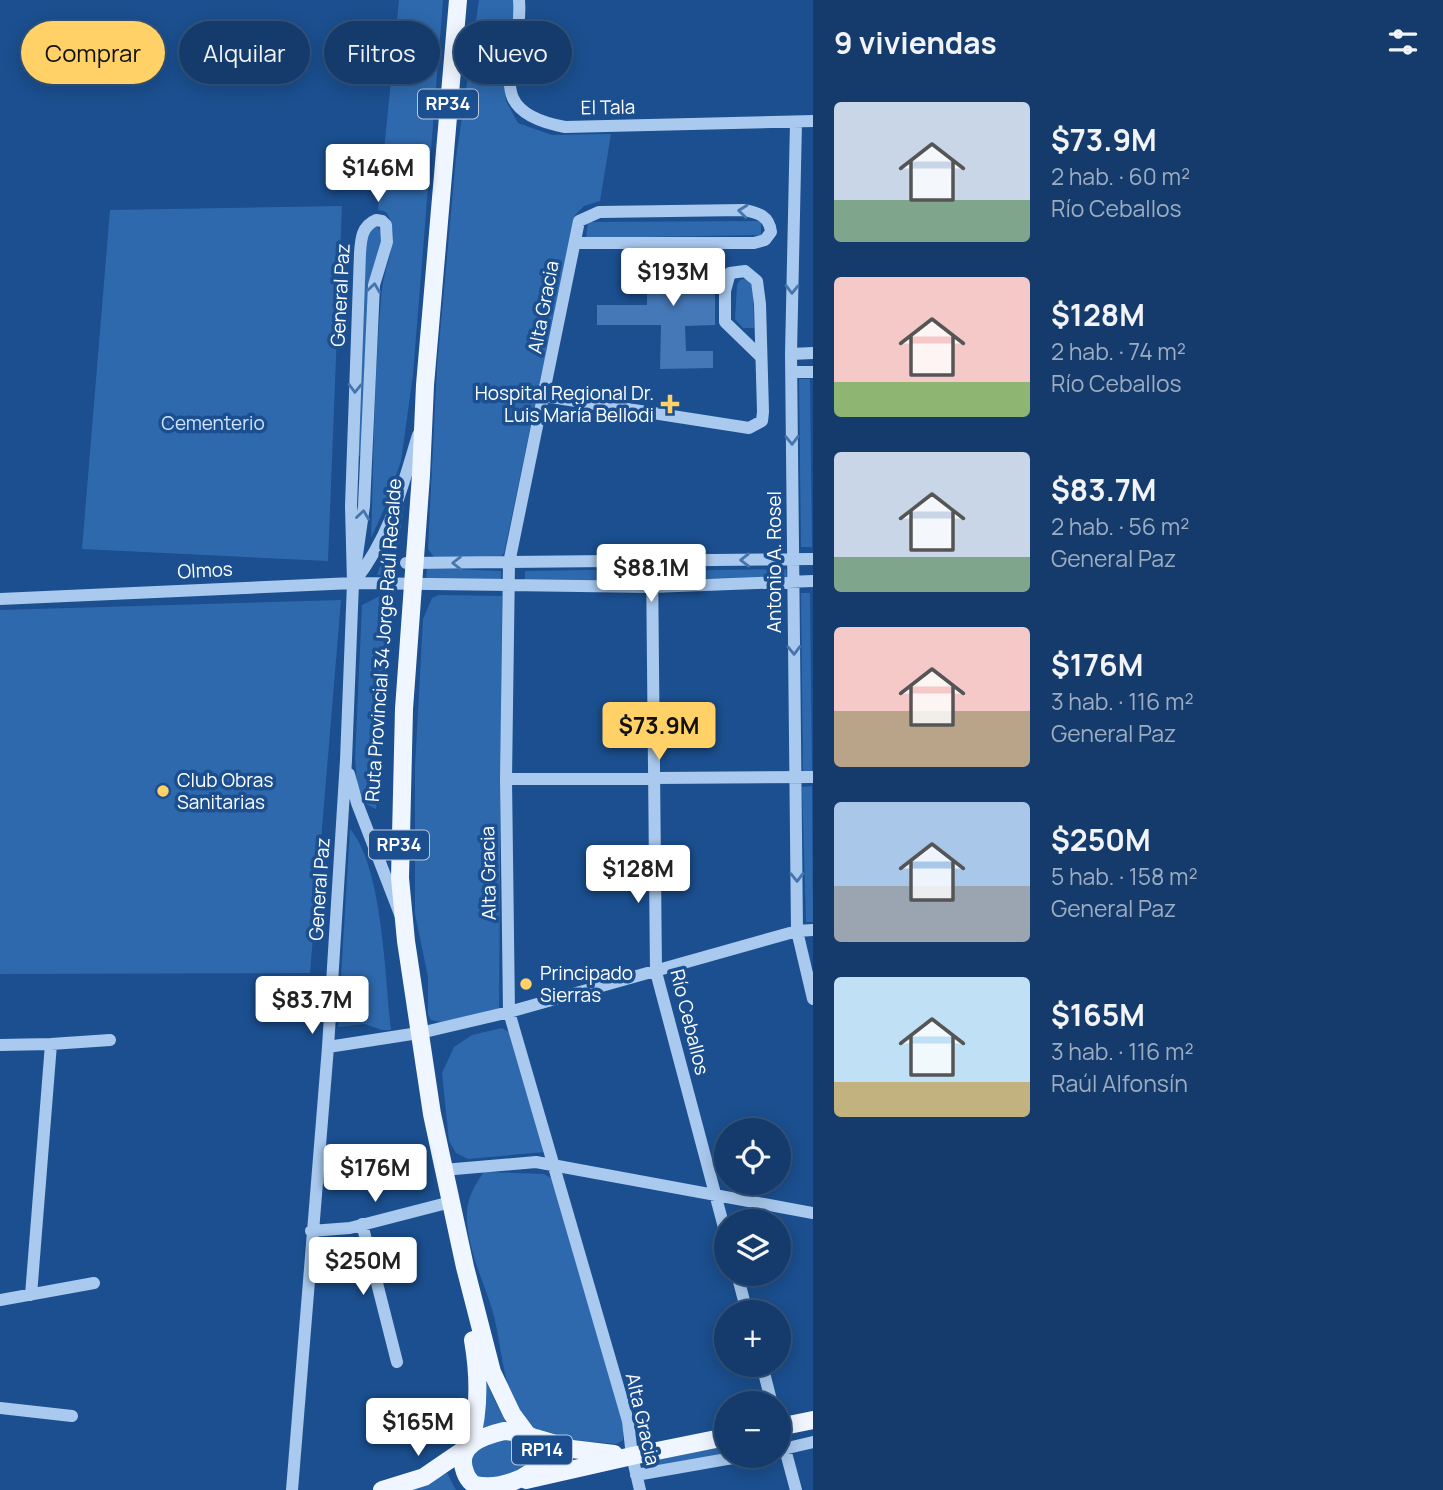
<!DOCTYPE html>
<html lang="es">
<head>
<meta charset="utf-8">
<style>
	:root { --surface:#143b6b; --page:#1d4271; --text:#f1f3f6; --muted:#9dadc1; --line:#33557e; --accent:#ffd166 }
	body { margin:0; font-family:Manrope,sans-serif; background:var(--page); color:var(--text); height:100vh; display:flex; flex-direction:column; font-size:26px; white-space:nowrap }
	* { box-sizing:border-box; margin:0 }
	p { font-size:23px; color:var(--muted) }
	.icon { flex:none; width:38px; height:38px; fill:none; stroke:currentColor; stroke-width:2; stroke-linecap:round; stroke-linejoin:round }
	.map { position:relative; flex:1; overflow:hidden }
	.drawer { display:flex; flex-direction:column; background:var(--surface); width:630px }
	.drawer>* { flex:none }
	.guide { position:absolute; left:21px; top:21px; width:665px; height:63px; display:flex; gap:14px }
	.tools { position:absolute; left:714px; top:1118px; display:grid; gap:14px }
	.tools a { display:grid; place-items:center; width:77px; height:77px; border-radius:50%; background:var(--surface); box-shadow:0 4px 18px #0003,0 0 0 2px var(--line); font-size:35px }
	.price { position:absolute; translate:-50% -60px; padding:0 16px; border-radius:7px; background:#fff; color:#222; font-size:23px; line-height:46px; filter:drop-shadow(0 2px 4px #0008) }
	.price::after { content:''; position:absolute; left:50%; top:42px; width:21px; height:16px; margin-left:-10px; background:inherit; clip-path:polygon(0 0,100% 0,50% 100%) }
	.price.selected { background:var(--accent); color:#111 }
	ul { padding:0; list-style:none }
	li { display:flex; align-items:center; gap:21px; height:175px; padding:0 21px }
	li span { display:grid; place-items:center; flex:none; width:196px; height:140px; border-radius:7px; color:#555 }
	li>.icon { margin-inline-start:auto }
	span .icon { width:84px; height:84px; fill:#fffc; stroke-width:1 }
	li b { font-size:30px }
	h2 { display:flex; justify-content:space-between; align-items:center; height:84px; padding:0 21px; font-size:30px }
	.pill { padding:0 24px; border-radius:32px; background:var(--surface); box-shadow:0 4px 18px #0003,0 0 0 2px var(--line); font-size:24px; line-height:63px }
	.pill.selected { background:var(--accent); color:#111 }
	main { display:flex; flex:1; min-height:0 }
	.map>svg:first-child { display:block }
	.green { fill:#2e69ad }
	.building { fill:#4478b7 }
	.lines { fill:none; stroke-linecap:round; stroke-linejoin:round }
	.minor { stroke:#a9c9ee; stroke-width:12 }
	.major { stroke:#f0f6ff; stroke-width:18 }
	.oneway { stroke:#4674ac }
	.poi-dot { fill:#ffd166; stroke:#1b4f8f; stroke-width:2.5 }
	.labels { text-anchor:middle; stroke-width:7; stroke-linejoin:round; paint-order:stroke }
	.shield { fill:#1b4f8f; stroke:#bbcadd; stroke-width:2 }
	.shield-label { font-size:18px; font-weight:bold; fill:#fff }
	.street-label { font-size:19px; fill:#fff; stroke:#1b4f8f }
	.poi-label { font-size:19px; fill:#fff; stroke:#1b4f8f; text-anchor:start }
	.park-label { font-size:19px; fill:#cfe3fa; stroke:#1b4f8f }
</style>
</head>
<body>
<main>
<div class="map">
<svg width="813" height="1490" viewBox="0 0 813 1490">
	<rect width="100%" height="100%" fill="#1b4f8f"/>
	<path class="green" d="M399 0H443L413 375 401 461 385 507 371 538C374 455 374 372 382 289 385 262 402 238 386 212L378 210Z
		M479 0H513L515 8 504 85 506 101 518 123 552 135 611 134 600 201 584 206 575 215 504 553 500 558 434 557 428 549 437 367 456 158Z
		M342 206 328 561 82 549 110 210Z
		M761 221V235L586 238 588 222Z
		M370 227H377L383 232 361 456H356L364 245Z
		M747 278 753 285 754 328H743L735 319 737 285 740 280Z
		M799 379H810L812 547H801Z
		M404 504 395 575H377Z
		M427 568 501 571V582L426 580Z
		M647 569V580L525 582V571Z
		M786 569 787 577 658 579V571Z
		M801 593H810L812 771H803Z
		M439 595 502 596 499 1009 441 1022 431 1020 428 1014V977L415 914V767L423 619 432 598Z
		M380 596 389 599 391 610 376 809 364 803 357 783 355 758 362 605Z
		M341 600 310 973 0 974V610Z
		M812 786 813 922H806L802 787Z
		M350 829C383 867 385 978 391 1030H382L365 1024 338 1027Z
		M502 1028 510 1033 544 1152 468 1159 456 1153 449 1141 442 1073 454 1047 472 1035Z
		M484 1172 544 1174 552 1179 624 1427 623 1440 616 1444C602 1442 546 1439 538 1432 499 1399 505 1353 492 1309 483 1280 465 1243 467 1211 468 1197 475 1184 484 1172Z
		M479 1361 493 1397 507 1424 480 1432Z
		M514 1437C536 1448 535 1457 522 1476L475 1481 466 1456 474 1447Z
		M726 1446V1453L653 1468 652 1461Z
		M447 1473 456 1490H404Z"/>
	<path class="building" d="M647 258H715V325L685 326 686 351H713V368L660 369 661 325H597V305H647Z"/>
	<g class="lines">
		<path class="minor" d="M519 0C524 59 474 110 565 127L813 121
			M796 122 791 354 797 931 813 999
			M575 243H754L765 240 771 232C769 215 758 213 744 210L599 212 579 221 509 563 506 779 509 1012 628 1421 632 1456 640 1490
			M791 354 813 353
			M791 372H813
			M544 396 749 428 762 421 763 412 760 304 757 281 745 271 730 273 725 291V322L760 356
			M652 562 656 972 726 1235
			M406 563 813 559
			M355 581C391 534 401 491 418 435
			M0 599 353 583 651 587 813 581
			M349 774 357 803 400 914
			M506 779 813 777
			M420 1033 509 1012 797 931 813 930
			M0 1045 51 1044 110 1040
			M328 1047 412 1034
			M443 1170 536 1162 813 1213
			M362 1224 397 1362
			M311 1231 350 1228 443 1204
			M737 1274 747 1312
			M31 1295 51 1044
			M0 1300 94 1283
			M762 1365 772 1404
			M0 1408 72 1416
			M785 1449 796 1490
			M779 1450 813 1442
			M636 1475 744 1456
			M292 1490 328 1047 346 760 353 583 351 506 360 253C361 238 362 226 376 220L382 221 386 225 387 242 374 285 364 506 353 583"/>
		<path class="major" d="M458 0 425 385 421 475 404 709 400 878 406 941 432 1114 465 1267 492 1372 512 1414 526 1433
			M779 1427 813 1420
			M504 1431C527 1433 540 1434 543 1460 530 1479 499 1490 475 1485 470 1482 467 1478 465 1472 455 1445 483 1436 504 1431Z
			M535 1438 572 1449 614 1454
			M470 1444C480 1410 479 1375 473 1340
			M526 1480 632 1456 726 1437
			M382 1490 424 1477 465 1449"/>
	</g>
	<defs><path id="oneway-chevron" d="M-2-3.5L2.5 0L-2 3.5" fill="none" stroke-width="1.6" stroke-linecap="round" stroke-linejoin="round" transform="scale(1.75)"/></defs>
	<g class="oneway">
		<use href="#oneway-chevron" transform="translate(743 211) rotate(-174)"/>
		<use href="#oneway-chevron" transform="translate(374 288) rotate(-82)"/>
		<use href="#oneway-chevron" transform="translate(792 289) rotate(91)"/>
		<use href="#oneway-chevron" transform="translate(355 388) rotate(92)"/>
		<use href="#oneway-chevron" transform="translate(792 440) rotate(89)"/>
		<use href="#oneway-chevron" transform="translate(363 515) rotate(-82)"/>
		<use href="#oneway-chevron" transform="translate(745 560) rotate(179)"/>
		<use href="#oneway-chevron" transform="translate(457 563) rotate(180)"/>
		<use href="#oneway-chevron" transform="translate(794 650) rotate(89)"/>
		<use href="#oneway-chevron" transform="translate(797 877) rotate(89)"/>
	</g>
	<g class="poi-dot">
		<path d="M666.5 393.5h7v7h7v7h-7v7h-7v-7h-7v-7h7z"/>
		<circle cx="163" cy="791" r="7"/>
		<circle cx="526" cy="984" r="7"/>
	</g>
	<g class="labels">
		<g class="shield">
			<rect x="418" y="89.5" width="60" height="29" rx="5"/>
			<rect x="369" y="830.5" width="60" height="29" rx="5"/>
			<rect x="512" y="1435.5" width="60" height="29" rx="5"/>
		</g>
		<g class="shield-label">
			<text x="448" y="110">RP34</text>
			<text x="399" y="851">RP34</text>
			<text x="542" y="1456">RP14</text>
		</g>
		<g class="street-label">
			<text transform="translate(608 107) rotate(-1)" y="7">El Tala</text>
			<text transform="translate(340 295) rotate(-87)" y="7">General Paz</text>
			<text transform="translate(543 307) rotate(-79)" y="7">Alta Gracia</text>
			<text transform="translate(774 562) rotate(-90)" y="7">Antonio A. Rosel</text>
			<text transform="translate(205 570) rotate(-3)" y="7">Olmos</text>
			<text transform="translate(383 640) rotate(-86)" y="7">Ruta Provincial 34 Jorge Raúl Recalde</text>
			<text transform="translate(488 873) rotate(-91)" y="7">Alta Gracia</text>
			<text transform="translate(319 889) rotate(-86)" y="7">General Paz</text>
			<text transform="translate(690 1022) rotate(76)" y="7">Río Ceballos</text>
			<text transform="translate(643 1419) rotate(77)" y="7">Alta Gracia</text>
		</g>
		<g class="poi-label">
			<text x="654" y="400" text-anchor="end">Hospital Regional Dr.<tspan x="654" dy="22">Luis María Bellodi</tspan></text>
			<text x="177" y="787">Club Obras<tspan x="177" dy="22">Sanitarias</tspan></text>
			<text x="540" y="980">Principado<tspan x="540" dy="22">Sierras</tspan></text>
		</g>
		<g class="park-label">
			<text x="213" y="430">Cementerio</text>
		</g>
	</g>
</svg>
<div class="tools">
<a><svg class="icon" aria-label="locate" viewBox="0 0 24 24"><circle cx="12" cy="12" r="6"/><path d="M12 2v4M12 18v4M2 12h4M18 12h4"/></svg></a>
<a><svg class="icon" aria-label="layers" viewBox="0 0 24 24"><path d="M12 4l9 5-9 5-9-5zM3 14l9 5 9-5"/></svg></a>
<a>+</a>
<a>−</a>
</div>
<b class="price" style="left:378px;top:204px">$146M</b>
<b class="price" style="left:673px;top:308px">$193M</b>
<b class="price" style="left:651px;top:604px">$88.1M</b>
<b class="price selected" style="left:659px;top:762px">$73.9M</b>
<b class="price" style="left:638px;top:905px">$128M</b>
<b class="price" style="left:312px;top:1036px">$83.7M</b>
<b class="price" style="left:375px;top:1204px">$176M</b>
<b class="price" style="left:363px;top:1297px">$250M</b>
<b class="price" style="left:418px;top:1458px">$165M</b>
<div class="guide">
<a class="pill selected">Comprar</a>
<a class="pill">Alquilar</a>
<a class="pill">Filtros</a>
<a class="pill">Nuevo</a>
</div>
</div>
<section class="drawer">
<h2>9 viviendas<svg class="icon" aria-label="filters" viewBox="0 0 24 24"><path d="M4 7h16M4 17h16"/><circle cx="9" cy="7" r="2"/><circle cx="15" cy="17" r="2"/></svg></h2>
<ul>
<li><span style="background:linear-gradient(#c9d6e8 70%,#7fa58c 0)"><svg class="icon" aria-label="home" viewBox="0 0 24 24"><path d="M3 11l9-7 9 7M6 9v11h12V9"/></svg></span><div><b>$73.9M</b><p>2 hab. · 60 m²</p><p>Río Ceballos</p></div></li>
<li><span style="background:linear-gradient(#f6c9c9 75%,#8fb573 0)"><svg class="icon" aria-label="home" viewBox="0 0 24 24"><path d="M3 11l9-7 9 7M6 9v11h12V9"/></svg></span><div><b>$128M</b><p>2 hab. · 74 m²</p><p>Río Ceballos</p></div></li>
<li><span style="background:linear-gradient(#c9d6e8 75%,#7fa58c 0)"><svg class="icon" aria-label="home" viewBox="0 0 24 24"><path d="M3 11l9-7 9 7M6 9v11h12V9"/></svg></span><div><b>$83.7M</b><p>2 hab. · 56 m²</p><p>General Paz</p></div></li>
<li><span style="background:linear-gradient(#f6c9c9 60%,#b9a48a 0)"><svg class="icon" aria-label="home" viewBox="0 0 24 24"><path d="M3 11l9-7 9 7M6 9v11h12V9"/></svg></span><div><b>$176M</b><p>3 hab. · 116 m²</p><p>General Paz</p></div></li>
<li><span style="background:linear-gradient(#a9c7e8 60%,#9aa5b1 0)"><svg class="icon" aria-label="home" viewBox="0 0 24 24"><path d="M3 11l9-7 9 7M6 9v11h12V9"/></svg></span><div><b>$250M</b><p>5 hab. · 158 m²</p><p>General Paz</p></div></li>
<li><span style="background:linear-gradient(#bfe0f5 75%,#c2b280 0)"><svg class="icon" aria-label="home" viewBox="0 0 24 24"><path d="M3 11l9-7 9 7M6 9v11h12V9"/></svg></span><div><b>$165M</b><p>3 hab. · 116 m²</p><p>Raúl Alfonsín</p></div></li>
</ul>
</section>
</main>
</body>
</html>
